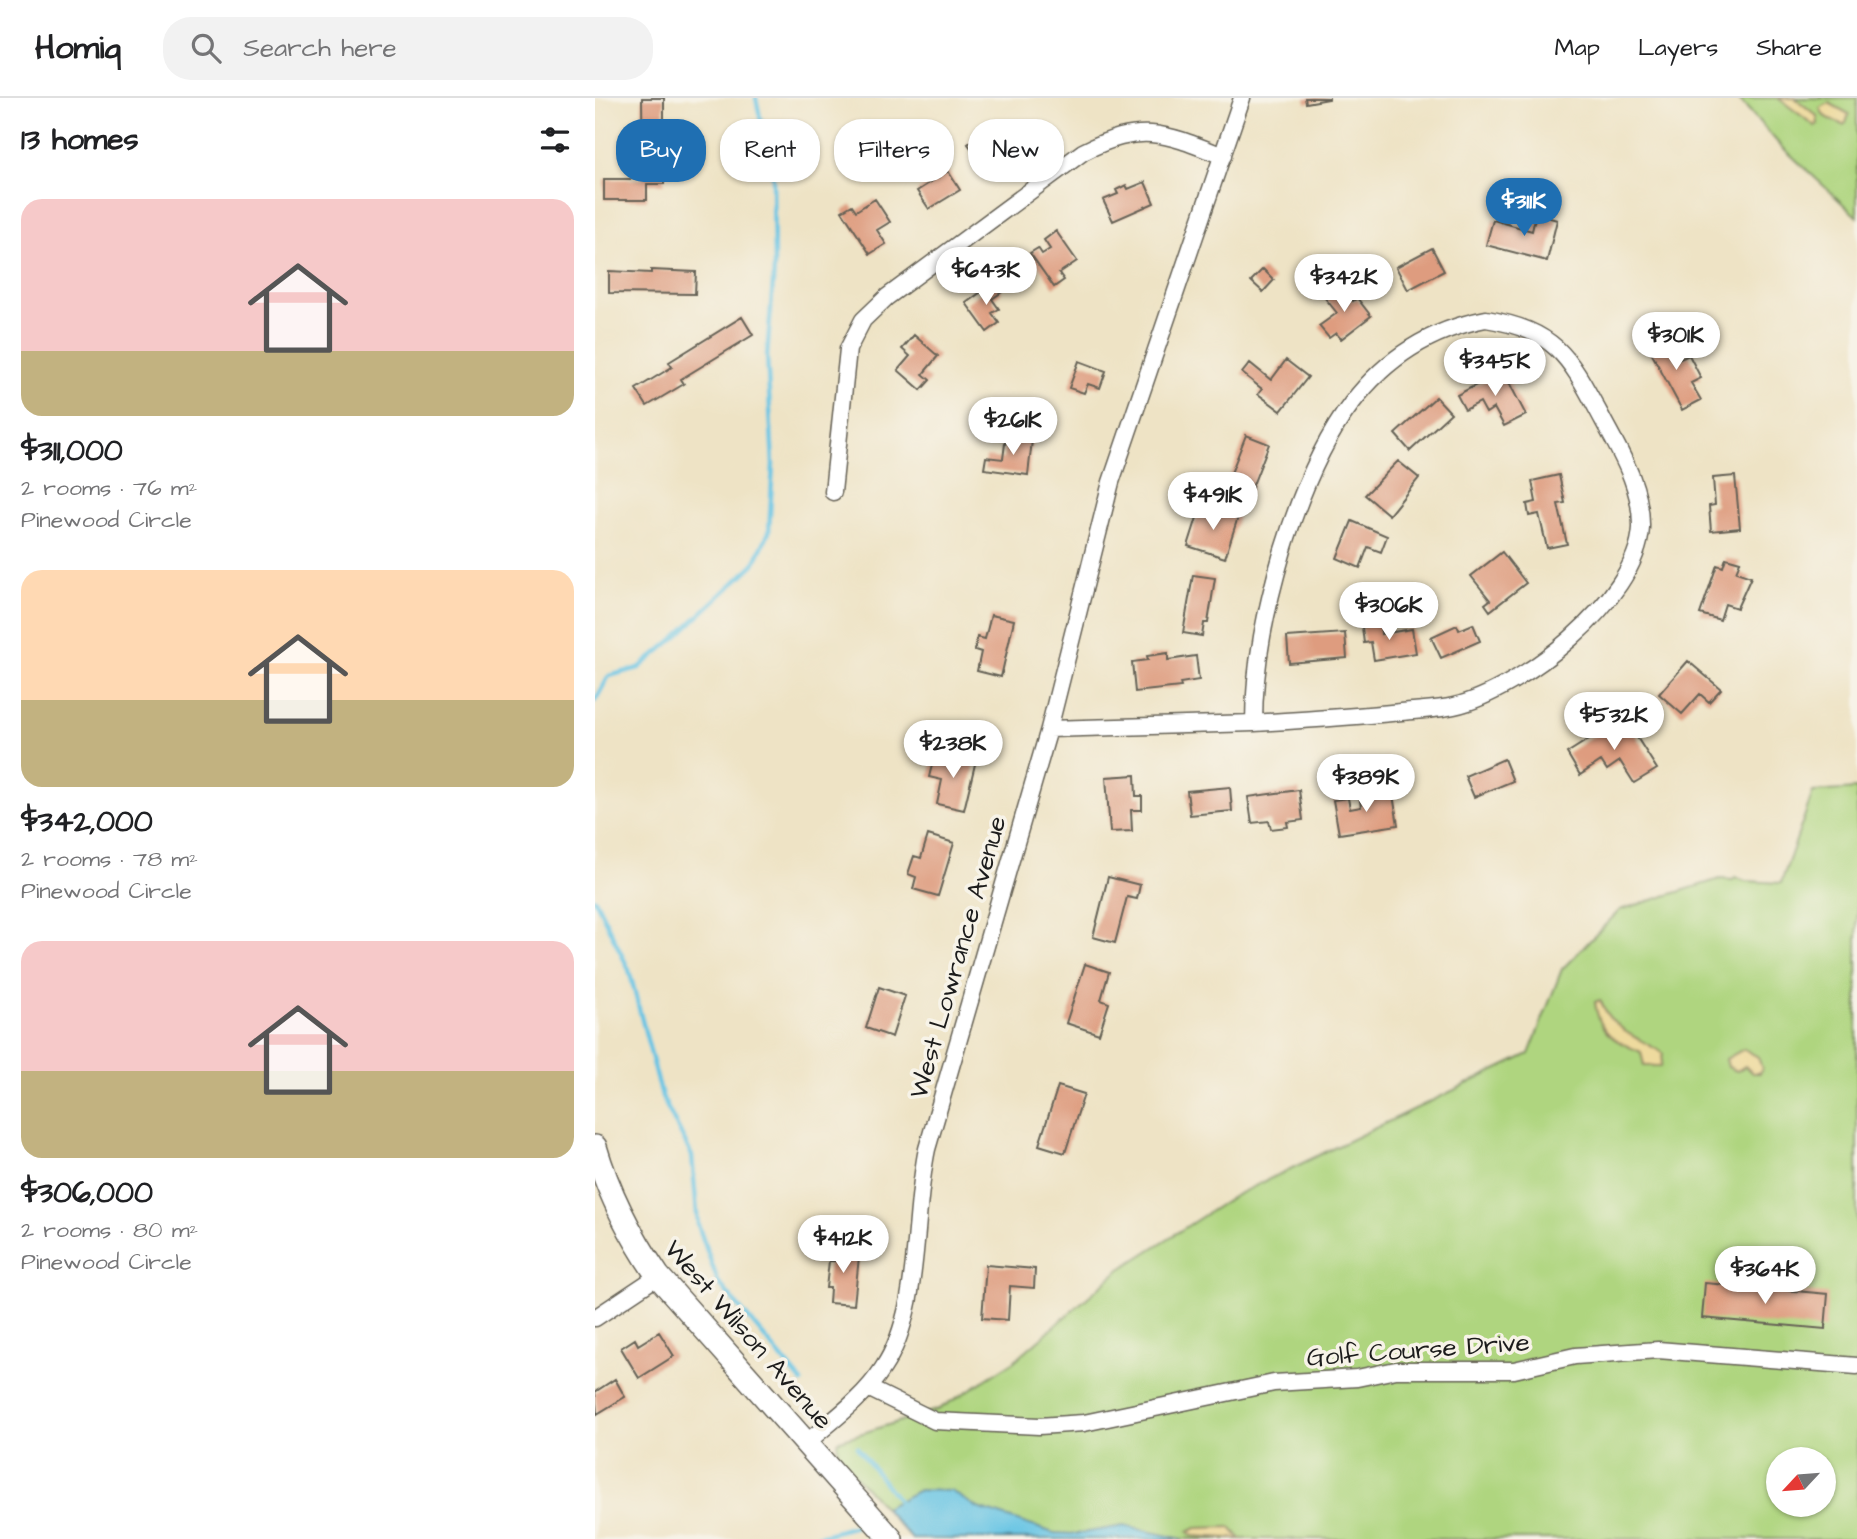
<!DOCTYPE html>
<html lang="en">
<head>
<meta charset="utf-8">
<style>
	:root { --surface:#fff; --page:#f2f2f2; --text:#202124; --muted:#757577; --line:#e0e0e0; --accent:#1f6fb2 }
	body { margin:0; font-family:"Architects Daughter",sans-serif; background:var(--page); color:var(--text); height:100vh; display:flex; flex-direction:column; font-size:26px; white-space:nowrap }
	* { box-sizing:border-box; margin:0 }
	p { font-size:23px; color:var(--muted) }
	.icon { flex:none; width:38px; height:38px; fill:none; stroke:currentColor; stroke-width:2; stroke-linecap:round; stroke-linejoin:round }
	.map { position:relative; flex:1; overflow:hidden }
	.drawer { display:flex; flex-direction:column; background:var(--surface); width:595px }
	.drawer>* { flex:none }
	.guide { position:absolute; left:21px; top:21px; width:665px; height:63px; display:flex; gap:14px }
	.needle { width:46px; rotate:244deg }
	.fabs { position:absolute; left:1171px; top:1349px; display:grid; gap:14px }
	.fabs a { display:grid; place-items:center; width:70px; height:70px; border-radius:50%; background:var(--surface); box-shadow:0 2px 5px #0004; font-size:35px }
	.price { position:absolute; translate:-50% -60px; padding:0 16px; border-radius:24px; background:#fff; color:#222; font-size:23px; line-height:46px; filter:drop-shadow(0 2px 4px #0008) }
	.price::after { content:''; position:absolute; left:50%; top:42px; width:21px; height:16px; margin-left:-10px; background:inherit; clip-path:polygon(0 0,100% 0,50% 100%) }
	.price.current { background:var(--accent); color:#fff }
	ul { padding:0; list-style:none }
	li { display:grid; align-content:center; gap:14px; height:371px; padding:0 21px }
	li span { display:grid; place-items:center; height:217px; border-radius:21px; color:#555 }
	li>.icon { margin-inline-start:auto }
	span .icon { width:126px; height:126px; fill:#fffc; stroke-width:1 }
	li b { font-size:30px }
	h2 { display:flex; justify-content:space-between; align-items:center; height:84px; padding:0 21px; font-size:30px }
	.pill { padding:0 24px; border-radius:28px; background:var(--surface); box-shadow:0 2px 5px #0004; font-size:24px; line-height:63px }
	.pill.current { background:var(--accent); color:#fff }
	header { display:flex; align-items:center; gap:42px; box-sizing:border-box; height:98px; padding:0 35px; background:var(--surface); border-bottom:2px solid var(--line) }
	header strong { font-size:33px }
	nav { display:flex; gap:38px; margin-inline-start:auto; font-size:24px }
	.search { width:490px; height:63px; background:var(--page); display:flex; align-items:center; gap:18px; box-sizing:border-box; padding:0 24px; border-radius:28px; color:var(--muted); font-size:26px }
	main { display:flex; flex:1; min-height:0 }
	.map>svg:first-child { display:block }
	.green { fill:#afd57f; stroke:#66784e; stroke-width:2; fill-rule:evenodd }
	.sand { fill:#eeda9e; stroke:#857b5d; stroke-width:2 }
	.water { fill:#66c4e4; stroke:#417080; stroke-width:2 }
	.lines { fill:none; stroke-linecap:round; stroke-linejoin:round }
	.stream { stroke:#66c4e4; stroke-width:4.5 }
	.building { fill:#de9c7f }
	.street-casing { stroke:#666257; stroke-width:19 }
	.secondary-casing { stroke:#666257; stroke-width:26 }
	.street { stroke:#fff; stroke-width:16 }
	.secondary { stroke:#fff; stroke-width:23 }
	.labels { text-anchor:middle; stroke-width:7; stroke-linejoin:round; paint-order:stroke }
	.street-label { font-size:26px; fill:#1c1c1c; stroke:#f7f3e8 }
</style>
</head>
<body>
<header>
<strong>Homiq</strong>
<div class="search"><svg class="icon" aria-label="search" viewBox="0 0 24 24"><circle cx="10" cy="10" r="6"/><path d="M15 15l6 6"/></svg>Search here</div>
<nav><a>Map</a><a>Layers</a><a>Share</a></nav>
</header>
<main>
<section class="drawer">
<h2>13 homes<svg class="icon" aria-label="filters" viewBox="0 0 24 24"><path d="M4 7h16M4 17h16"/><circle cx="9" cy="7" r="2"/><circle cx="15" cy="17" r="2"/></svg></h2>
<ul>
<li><span style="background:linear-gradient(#f6c9c9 70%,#c2b280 0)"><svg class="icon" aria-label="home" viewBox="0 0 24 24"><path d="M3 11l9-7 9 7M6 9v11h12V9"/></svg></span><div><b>$311,000</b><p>2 rooms · 76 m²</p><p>Pinewood Circle</p></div></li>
<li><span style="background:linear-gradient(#ffd9b3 60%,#c2b280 0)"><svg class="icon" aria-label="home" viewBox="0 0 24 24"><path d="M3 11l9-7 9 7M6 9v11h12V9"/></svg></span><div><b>$342,000</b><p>2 rooms · 78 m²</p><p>Pinewood Circle</p></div></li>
<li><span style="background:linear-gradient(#f6c9c9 60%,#c2b280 0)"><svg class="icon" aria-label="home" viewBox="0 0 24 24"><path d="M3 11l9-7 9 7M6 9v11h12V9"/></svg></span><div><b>$306,000</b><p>2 rooms · 80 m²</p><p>Pinewood Circle</p></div></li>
</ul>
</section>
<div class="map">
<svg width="1262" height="1441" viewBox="0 0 1262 1441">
	<rect width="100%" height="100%" fill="#f7f3e8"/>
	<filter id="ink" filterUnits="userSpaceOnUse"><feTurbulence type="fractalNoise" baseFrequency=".0143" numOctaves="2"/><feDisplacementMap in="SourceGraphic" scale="14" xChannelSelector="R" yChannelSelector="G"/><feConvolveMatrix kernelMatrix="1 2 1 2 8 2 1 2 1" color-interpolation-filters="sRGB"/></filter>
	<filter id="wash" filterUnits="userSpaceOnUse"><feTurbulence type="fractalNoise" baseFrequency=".00686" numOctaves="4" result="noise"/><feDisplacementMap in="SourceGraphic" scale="28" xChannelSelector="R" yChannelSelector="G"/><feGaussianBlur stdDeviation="1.57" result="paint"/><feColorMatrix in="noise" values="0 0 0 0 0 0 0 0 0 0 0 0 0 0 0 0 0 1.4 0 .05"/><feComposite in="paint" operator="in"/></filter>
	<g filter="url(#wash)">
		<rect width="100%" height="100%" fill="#eee3c5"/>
		<path class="green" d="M1143 0H1262V119L1184 46Z
			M1262 691V1441H317L244 1360 242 1343 344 1311 418 1264 524 1172 639 1098 934 956 967 871 1025 812 1125 781 1138 782 1140 779 1150 783 1186 785 1218 694ZM1183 1362H1228V1407H1183Z"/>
		<path class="sand" d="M1183 0H1200L1222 18 1223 26 1220 28Z
			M1234 5 1254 16 1251 25 1248 27 1229 18 1225 10Z
			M1005 902 1014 919 1031 934 1068 955 1066 968H1049L1046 954C1018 942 1004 936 1000 904Z
			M1149 951 1163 959 1167 971 1165 975H1157L1150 968 1142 973 1133 969 1131 961Z
			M635 1429 646 1441 598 1438 593 1434 601 1430Z"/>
		<path class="water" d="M324 1392 356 1393 383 1410 459 1435 480 1436 529 1428 587 1441H317L289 1410Z"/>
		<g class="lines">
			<path class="stream" d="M0 603 14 578 44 570 81 539 159 466 174 434 178 366 172 258 179 171 178 80 161 0
				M0 801 34 872 67 999 97 1058 103 1127 123 1184 207 1284
				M262 1349 304 1404
				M214 1441 271 1425"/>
		</g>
		<g id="blocks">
			<path class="building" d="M47 0H69V86H52V102H9V81H48Z
				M710 0H734V1L711 5Z
				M402 24 416 43 398 57 393 51 383 59 373 46Z
				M353 73 365 92 334 111 322 93Z
				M550 84 559 105 518 123 508 102 523 96 521 92 531 87 533 91Z
				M280 101 295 124 282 132 291 146 275 156 247 113 257 107 261 113Z
				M941 116 962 122 952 163 891 147 898 122 937 133Z
				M461 133 482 163 464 175 469 182 459 189 435 155 443 150 447 156 455 151 449 142Z
				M837 150 849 173 813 192 801 169Z
				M668 171 679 182 668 194 656 183Z
				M56 172 101 174 100 196 14 195V173L56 175Z
				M400 184 407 194 397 201 404 211 397 215 404 225 392 234 371 205Z
				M746 188 758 203 762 200 776 218 746 241 741 235 734 240 724 228 742 215 730 200Z
				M147 219 158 237 86 281 89 286 52 308 41 291 77 269 74 264Z
				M1067 236 1081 263 1094 257 1106 280 1096 285 1106 302 1087 312 1051 245Z
				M319 237 343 258 328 276 335 282 326 292 303 272 315 258 307 251Z
				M691 262 713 279 686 313 663 296 667 291 647 275 655 265 676 282Z
				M484 263 511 273 505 290 493 286 489 295 474 290Z
				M908 273 931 317 909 328 899 310 891 315 885 304 870 312 862 297Z
				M841 299 856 315 815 353 800 336Z
				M651 337 674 346 654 397 631 388Z
				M411 338 437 342 433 377 389 371 391 359 408 361Z
				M803 363 824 380 794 417 770 397Z
				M964 377 970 405 963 406 972 446 952 450 944 416 934 418 932 406 941 404 937 383Z
				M1140 378 1145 430 1116 433 1114 408 1120 407 1118 380Z
				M606 407 643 419 630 460 593 448Z
				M757 423 792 438 786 454 773 449 765 470 742 460Z
				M907 454 931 485 895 513 890 506 895 502 876 478Z
				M1131 460 1145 464 1141 474 1156 479 1142 510 1130 506 1125 522 1105 516 1122 467 1128 469Z
				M598 477 620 480 613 525H609L607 538 588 535Z
				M396 517 419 522 406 579 382 573 386 554 380 552 382 539 390 541Z
				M785 526 786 536 817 531 821 555 779 562 776 544 769 545 767 529Z
				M878 526 885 543 846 560 836 539 862 527 864 532Z
				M750 535 752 560 694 565 692 539Z
				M573 555V562L601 558 604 582 585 585 586 589 540 594 537 564 553 562 552 558Z
				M1093 563 1126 591 1114 604 1105 596 1087 616 1064 596Z
				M1029 619 1062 671 1039 685 1025 663 1012 672 1006 663 985 677 972 655Z
				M359 656 381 662 369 712 342 706 347 682 334 679 339 659 357 663Z
				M909 661 918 683 879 699 870 678Z
				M540 677 541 698H547V712H536L537 733 515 734 511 679Z
				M635 689 637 713 595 717 592 693Z
				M704 692 708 722 692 724 693 729 676 731 674 723 657 725 653 699Z
				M798 697 803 727 744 736 738 702 753 700 755 711 766 709 765 702Z
				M333 737 359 745 343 798 318 791 321 779 313 776 319 758 326 760Z
				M513 779 545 787 542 801 532 799 520 845 498 839Z
				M490 866 514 874 506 902 514 905 504 936 471 925Z
				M284 889 310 898 297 939 271 930Z
				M463 988 489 996 470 1055 444 1047Z
				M242 1147 265 1149 259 1207 234 1205 235 1190H231L234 1163H240Z
				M391 1167 440 1171 439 1190 415 1188 413 1222 387 1220Z
				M1110 1185 1233 1196 1230 1231 1107 1220Z
				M64 1234 79 1258 44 1280 26 1250 40 1241 43 1247Z
				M20 1281 30 1299 2 1316 0 1294Z"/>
		</g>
	</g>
	<g filter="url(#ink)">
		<use href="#blocks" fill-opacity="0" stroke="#666257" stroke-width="2"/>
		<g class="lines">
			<g class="street-casing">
				<path id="street" d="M891 221C964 233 975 261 1008 322 1026 356 1047 389 1046 430 1042 502 925 593 859 608 842 612 823 612 806 614 757 619 708 622 659 625 659 565 671 510 688 452 721 345 771 244 891 221Z
					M238 394 253 251 268 222 292 199 488 54C547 24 570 35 628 58
					M454 631 659 625
					M0 1220 63 1178
					M273 1290 340 1323 444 1328 489 1325 679 1285 762 1280 801 1272H919L980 1258 1063 1252 1262 1268
					M211 1345C238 1322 269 1300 288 1270 327 1212 317 1120 332 1051L454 631 516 384 647 0"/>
			</g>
			<g class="secondary-casing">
				<path id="secondary" d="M0 1049C14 1097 35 1137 63 1178L296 1441"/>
			</g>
			<use href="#street" class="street"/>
			<use href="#secondary" class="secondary"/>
		</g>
	</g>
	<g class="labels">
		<g class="street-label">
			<text transform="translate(362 859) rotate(-74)" y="9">West Lowrance Avenue</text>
			<text transform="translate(154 1236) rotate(49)" y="9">West Wilson Avenue</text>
			<text transform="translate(823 1251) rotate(-4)" y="9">Golf Course Drive</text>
		</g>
	</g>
</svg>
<div class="fabs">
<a><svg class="needle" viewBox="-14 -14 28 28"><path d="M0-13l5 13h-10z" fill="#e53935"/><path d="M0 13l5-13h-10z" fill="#757577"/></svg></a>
</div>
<b class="price current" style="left:929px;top:140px">$311K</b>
<b class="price" style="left:391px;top:209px">$643K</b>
<b class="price" style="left:749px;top:216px">$342K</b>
<b class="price" style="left:1081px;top:274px">$301K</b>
<b class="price" style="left:900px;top:300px">$345K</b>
<b class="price" style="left:418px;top:359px">$261K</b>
<b class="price" style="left:618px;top:434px">$491K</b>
<b class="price" style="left:794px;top:544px">$306K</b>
<b class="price" style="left:1019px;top:654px">$532K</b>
<b class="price" style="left:358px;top:682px">$238K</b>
<b class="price" style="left:771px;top:716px">$389K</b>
<b class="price" style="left:248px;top:1177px">$412K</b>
<b class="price" style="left:1170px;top:1208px">$364K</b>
<div class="guide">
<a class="pill current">Buy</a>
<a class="pill">Rent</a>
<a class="pill">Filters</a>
<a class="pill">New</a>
</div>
</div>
</main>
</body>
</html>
